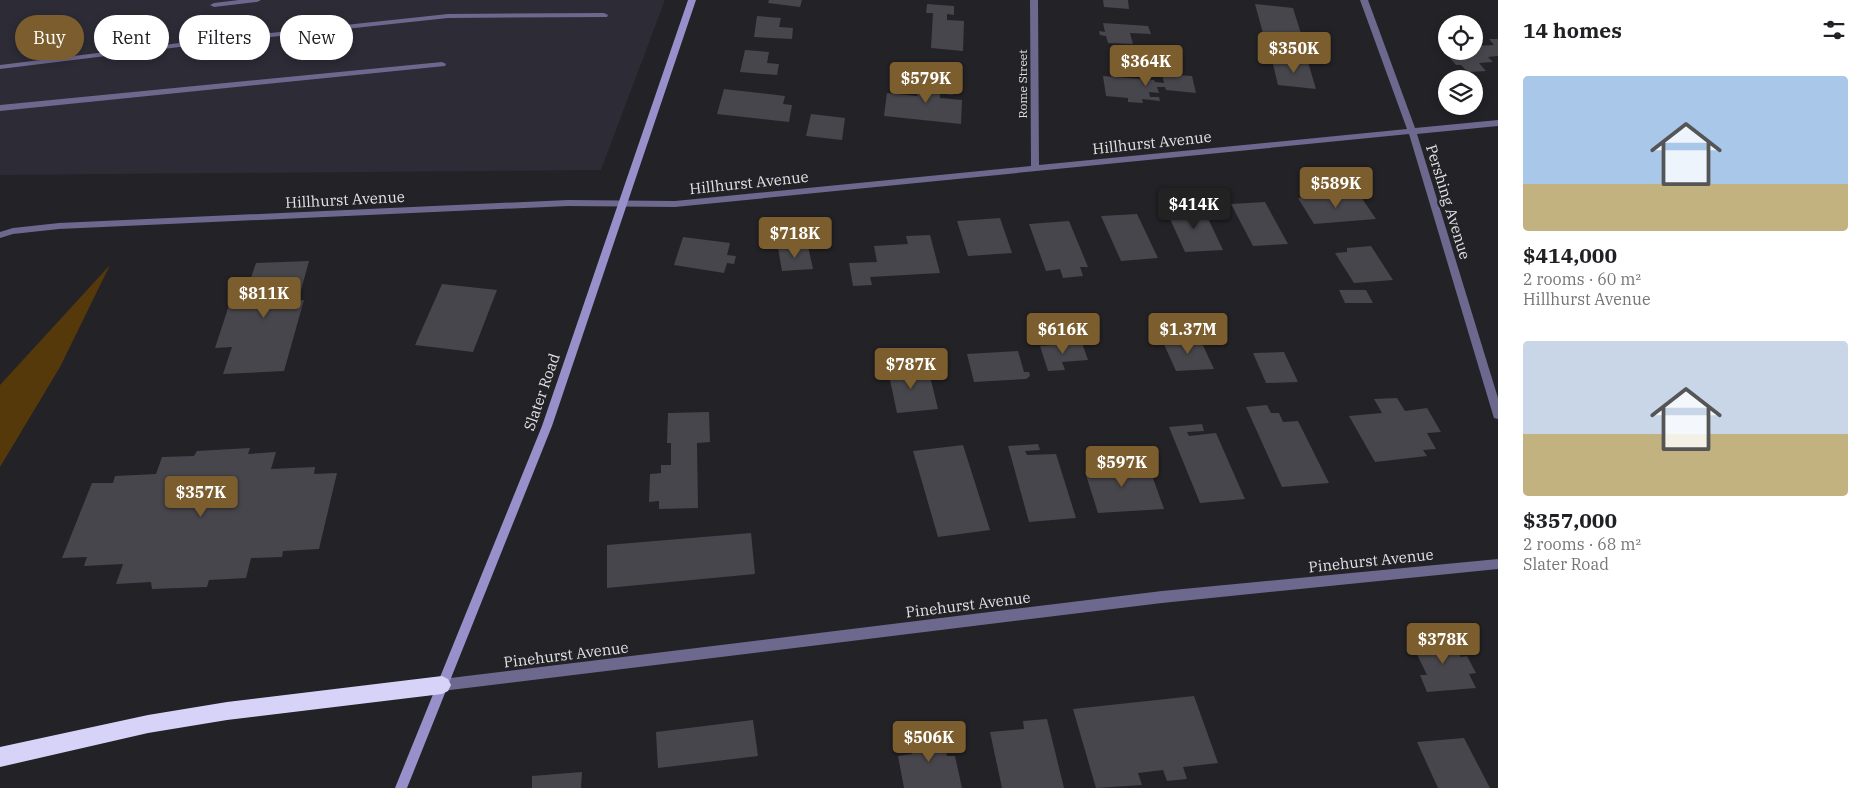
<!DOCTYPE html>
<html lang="en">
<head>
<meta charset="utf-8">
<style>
	:root { --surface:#fff; --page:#f2f2f2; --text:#202124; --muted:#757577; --accent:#7c5e2e }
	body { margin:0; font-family:"IBM Plex Serif",serif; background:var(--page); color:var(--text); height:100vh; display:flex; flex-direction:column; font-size:19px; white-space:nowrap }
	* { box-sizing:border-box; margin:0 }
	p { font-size:16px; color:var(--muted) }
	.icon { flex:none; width:28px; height:28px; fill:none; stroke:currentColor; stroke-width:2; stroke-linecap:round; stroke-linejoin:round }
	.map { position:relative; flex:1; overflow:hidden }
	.details { display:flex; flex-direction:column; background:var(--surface); width:375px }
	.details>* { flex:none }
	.hud { position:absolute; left:15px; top:15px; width:475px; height:45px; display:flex; gap:10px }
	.tools { position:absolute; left:1438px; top:15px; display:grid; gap:10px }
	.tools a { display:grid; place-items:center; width:45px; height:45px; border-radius:50%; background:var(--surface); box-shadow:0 2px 8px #0003; font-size:25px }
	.price { position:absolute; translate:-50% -42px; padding:0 11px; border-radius:5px; background:var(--accent); color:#fff; font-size:16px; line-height:32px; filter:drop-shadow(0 1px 2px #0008) }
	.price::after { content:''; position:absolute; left:50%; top:30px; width:15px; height:11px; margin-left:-8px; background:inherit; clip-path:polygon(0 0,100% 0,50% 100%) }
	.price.active { background:#222; color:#fff }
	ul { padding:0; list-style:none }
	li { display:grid; align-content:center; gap:10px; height:265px; padding:0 25px }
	li span { display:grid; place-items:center; height:155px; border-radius:5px; color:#555 }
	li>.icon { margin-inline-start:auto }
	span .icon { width:90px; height:90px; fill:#fffc; stroke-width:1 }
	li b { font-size:21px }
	h2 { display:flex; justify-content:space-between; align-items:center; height:60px; padding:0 25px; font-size:21px }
	.tag { padding:0 18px; border-radius:22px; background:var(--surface); box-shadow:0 2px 8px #0003; font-size:18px; line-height:45px }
	.tag.active { background:var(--accent); color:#fff }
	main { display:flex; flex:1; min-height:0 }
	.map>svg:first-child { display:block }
	.built { fill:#2c2b36 }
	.green { fill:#55390a }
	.building { fill:#46464c }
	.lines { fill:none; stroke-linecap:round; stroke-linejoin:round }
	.service { fill:#6d688d; fill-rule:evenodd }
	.minor { fill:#6d688d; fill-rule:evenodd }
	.secondary { fill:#9790ca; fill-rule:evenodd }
	.motorway { fill:#d7d3f8; fill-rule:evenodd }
	.labels { text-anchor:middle; stroke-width:5; stroke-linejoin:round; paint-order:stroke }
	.far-street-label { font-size:12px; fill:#e2e1e5; stroke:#222227 }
	.street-label { font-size:15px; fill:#e2e1e5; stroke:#222227 }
</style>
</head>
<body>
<main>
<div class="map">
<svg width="1498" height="788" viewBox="0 0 1498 788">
	<rect width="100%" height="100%" fill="#222227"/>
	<path class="built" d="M0 0H665L601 170 0 175Z"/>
	<path class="green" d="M110 265 60 367 0 467V385Z"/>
	<path class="building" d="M769 0H802L800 7 768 3Z
		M1103 0H1128L1129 9 1104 7Z
		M927 4 954 6V15L947 14V20L964 21 963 51 931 48 933 13H926Z
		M1255 4 1293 8 1303 40 1264 37Z
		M757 16 781 18 779 27 793 28 792 39 754 37Z
		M1103 23 1148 26 1151 34 1130 33 1133 44 1108 43 1106 36 1100 35 1099 31 1105 32Z
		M1489 39H1498V56L1488 57 1493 62 1479 63 1486 71 1468 72 1461 65H1456L1441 48H1446V51H1474V46L1494 45Z
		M745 50 769 52 767 63 779 64 777 75 740 72Z
		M1272 60 1308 62 1316 89 1278 85Z
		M1162 74 1192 76 1196 93 1166 90 1165 87H1157L1159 93 1149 92 1150 97H1159L1160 101 1142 99 1143 103 1128 102V98L1106 96 1103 76 1154 80 1155 82 1164 83Z
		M929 79 953 81V95L940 93V98L962 100 961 124 884 116 887 93 917 96 918 86 928 87Z
		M724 89 785 96 783 104 792 105 789 122 717 114Z
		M811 114 845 118 842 140 806 136Z
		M1345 194 1347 198 1361 197 1376 219 1314 224 1298 198Z
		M1265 202 1288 244 1253 246 1231 204Z
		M1203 208 1223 250 1185 252 1166 210Z
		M1137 214 1158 258 1121 261 1101 216Z
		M1000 218 1012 253 968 256 957 221Z
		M1069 221 1088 267H1080L1083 276 1063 278 1060 269 1046 271 1029 224Z
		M930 235 940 273 870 277 872 285 853 286 849 263 877 262 874 246 908 244 906 236Z
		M683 237 730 243 727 255 736 256 734 264 727 263 724 273 674 265Z
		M808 246 813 269 782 271 778 248Z
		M1371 246 1393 280 1354 283 1335 253 1347 252V248Z
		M309 261 298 301 304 300 284 371 223 374 232 347 215 348 232 296 245 295 256 263Z
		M442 284 497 290 473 352 415 345Z
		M1339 290H1366L1373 303H1345Z
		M1200 339 1214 369 1176 371 1163 342Z
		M1082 343 1088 360 1062 362 1065 370 1048 371 1040 346Z
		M1018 351 1024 372H1029L1030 376 1026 379 974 382 967 354Z
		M1284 352 1298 382 1266 383 1253 353Z
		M913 364 917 377 930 376 938 409 897 413 887 366Z
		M1397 398 1405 411 1427 408 1441 432 1427 433 1436 449 1423 450 1427 456 1375 462 1349 416 1382 413 1374 399Z
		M1267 405 1271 413H1279L1283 422 1298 421 1329 483 1282 487 1246 407Z
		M709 412 710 442 697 443 698 508 659 509V501L649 502 650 474 661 473V465H671V443H667L668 413Z
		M1202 424 1204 431 1187 432 1189 436 1216 433 1245 499 1200 503 1169 427Z
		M1038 444 1040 450 1025 451 1027 455 1056 454 1076 518 1029 522 1008 446Z
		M963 445 990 530 938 537 913 451Z
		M250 448 248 454 276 452 271 469 315 467 314 474 337 473 319 549 283 551 282 557 251 558 246 578 209 580 207 587 152 589 151 582 116 584 123 564 84 566 87 557 62 558 92 483H113L115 476 156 474 162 457 194 456 197 451Z
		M1123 459 1127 469 1149 467 1164 509 1098 513 1085 472H1093L1090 461Z
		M751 533 755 574 607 588V545Z
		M1451 637 1461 657 1467 656 1476 673 1469 674 1476 688 1427 692 1420 675H1427L1410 640Z
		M1194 696 1218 763 1183 767 1187 779 1167 781 1163 770 1138 773 1142 785 1096 788 1073 709Z
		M1047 719 1064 788H1002L990 732 1024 729 1023 721Z
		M753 720 758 756 658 768 656 732Z
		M942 730 947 756H955L962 788H904L898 756 912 754 908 733Z
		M1464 738 1490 788H1438L1417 742Z
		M582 772 581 788H532V776Z"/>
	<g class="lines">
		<path class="service" d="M239 0H261L257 2 214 7 210 5 214 3Z
			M604 13 608 15 607 17 448 18 204 44 0 69V65L204 40 448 14Z
			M442 62 446 64 445 66 0 111V105Z"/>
		<path class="minor" d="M1030 0H1038L1039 165 1407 129 1360 0H1368L1415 128 1498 120V126L1417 134 1498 398V419L1494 418 1493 415 1409 134 675 207 568 206 59 229 13 234 0 238V232L13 228 59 223 568 200 675 201 1031 166Z
			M1498 559V569L1162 603 442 691 438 689 436 685 438 681 442 679 1162 591Z"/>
		<path class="secondary" d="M688 0H696L552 426 407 788H395L542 426Z"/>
		<path class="motorway" d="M442 676 448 679 451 685 448 691 442 694 227 720 148 733 0 767V747L148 715 227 702Z"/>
	</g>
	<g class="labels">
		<g class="far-street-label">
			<text transform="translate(1023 84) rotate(-90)" y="4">Rome Street</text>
		</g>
		<g class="street-label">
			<text transform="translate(1152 143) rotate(-6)" y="5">Hillhurst Avenue</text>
			<text transform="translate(749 183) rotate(-6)" y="5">Hillhurst Avenue</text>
			<text transform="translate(345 200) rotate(-3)" y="5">Hillhurst Avenue</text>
			<text transform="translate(1448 202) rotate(73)" y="5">Pershing Avenue</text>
			<text transform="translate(542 392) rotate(-71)" y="5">Slater Road</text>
			<text transform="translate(1371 561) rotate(-6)" y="5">Pinehurst Avenue</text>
			<text transform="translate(968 605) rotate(-7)" y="5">Pinehurst Avenue</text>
			<text transform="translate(566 655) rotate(-7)" y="5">Pinehurst Avenue</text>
		</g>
	</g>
</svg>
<div class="tools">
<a><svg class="icon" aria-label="locate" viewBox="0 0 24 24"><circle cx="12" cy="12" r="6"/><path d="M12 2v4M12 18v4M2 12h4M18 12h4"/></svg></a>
<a><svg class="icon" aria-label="layers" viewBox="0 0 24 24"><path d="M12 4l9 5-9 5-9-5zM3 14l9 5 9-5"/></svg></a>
</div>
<b class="price" style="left:1294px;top:74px">$350K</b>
<b class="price" style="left:1146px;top:87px">$364K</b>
<b class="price" style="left:926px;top:104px">$579K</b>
<b class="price" style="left:1336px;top:209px">$589K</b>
<b class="price active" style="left:1194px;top:230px">$414K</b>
<b class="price" style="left:795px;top:259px">$718K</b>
<b class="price" style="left:264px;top:319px">$811K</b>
<b class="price" style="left:1063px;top:355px">$616K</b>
<b class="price" style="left:1188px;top:355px">$1.37M</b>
<b class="price" style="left:911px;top:390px">$787K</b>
<b class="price" style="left:1122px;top:488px">$597K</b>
<b class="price" style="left:201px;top:518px">$357K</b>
<b class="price" style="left:1443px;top:665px">$378K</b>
<b class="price" style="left:929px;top:763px">$506K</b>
<div class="hud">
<a class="tag active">Buy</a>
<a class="tag">Rent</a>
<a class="tag">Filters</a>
<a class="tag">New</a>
</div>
</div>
<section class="details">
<h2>14 homes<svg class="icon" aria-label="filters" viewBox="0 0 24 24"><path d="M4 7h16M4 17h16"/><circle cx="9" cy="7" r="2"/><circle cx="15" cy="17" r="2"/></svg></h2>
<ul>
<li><span style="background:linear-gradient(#a9c7e8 70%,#c2b280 0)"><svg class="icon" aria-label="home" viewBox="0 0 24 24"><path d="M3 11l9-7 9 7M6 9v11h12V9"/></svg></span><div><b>$414,000</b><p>2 rooms · 60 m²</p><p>Hillhurst Avenue</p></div></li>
<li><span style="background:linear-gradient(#c9d6e8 60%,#c2b280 0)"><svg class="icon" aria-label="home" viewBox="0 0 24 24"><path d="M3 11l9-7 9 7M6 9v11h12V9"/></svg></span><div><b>$357,000</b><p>2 rooms · 68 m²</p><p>Slater Road</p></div></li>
</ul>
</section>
</main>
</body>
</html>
